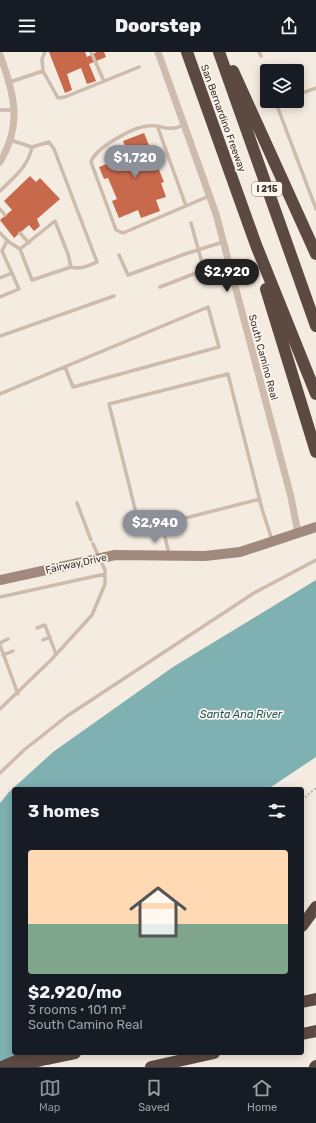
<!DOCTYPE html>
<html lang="en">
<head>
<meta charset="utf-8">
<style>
	:root { --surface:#171b24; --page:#20242c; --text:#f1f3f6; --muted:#9ea1a6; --line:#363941; --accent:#8c9099 }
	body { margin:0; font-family:Rubik,sans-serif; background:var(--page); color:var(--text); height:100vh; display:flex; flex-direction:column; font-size:15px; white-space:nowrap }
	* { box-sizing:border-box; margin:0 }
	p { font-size:13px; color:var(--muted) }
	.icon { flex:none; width:22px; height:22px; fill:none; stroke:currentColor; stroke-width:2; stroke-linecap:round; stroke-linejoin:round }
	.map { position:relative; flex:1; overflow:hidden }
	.sheet { position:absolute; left:12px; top:735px; width:292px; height:268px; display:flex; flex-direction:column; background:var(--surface); border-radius:4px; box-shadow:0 2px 10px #0003 }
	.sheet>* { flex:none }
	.tools { position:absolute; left:260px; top:12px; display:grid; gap:8px }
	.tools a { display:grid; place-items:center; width:44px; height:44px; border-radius:4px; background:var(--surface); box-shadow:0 2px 10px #0003; font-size:20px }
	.price { position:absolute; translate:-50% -34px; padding:0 9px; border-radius:14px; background:var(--accent); color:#fff; font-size:13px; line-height:26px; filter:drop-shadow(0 1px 2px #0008) }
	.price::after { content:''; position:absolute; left:50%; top:24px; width:12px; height:9px; margin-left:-6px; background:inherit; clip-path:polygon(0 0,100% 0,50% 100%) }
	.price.selected { background:#222; color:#fff }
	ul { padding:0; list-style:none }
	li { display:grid; align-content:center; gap:8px; height:212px; padding:0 16px }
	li+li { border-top:1px solid var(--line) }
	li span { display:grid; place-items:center; height:124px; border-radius:4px; color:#555 }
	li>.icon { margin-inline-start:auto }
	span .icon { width:72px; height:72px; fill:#fffc; stroke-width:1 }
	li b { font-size:17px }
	h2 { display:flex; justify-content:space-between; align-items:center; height:48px; padding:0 16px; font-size:17px }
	header { display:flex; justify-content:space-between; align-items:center; height:52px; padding:0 16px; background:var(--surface); font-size:18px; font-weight:800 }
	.tabs { display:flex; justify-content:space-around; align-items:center; height:56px; border-top:1px solid var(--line); background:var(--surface); font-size:11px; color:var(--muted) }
	.tabs a { display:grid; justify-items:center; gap:2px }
	.tabs .selected { color:var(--accent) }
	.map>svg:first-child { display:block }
	.water { fill:#7fb0b2 }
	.building { fill:#c8694b }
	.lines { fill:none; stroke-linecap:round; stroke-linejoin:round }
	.path { stroke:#b9a596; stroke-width:1.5; stroke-dasharray:2 2; stroke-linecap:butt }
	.lane { stroke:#cdbbac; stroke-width:3.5 }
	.street { stroke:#cdbbac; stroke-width:7 }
	.secondary { stroke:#a18a7d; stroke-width:10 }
	.highway { stroke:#5c4a42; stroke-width:12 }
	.highway-bridge { stroke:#5c4a42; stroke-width:12 }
	.labels { text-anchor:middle; stroke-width:3.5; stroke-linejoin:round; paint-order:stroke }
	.shield { fill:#fbf5ee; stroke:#756b66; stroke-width:1 }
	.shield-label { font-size:9px; font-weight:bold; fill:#3b302b }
	.street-label { font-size:10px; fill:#3b302b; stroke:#fbf5ee }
	.water-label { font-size:11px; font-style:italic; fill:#1f5a5e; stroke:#fbf5ee }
</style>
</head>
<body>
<header><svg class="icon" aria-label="menu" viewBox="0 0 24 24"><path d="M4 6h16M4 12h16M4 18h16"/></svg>Doorstep<svg class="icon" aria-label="share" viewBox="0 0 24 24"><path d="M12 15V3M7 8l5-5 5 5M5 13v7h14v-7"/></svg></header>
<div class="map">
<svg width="316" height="1015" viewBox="0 0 316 1015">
	<rect width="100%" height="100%" fill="#f4ebe1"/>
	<path class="water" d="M316 528V705L268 737H14V1001H33L0 1015V751L9 740 53 700 173 615Z"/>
	<path class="building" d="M49 0H85L87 5 97 0H104L106 5 89 12 96 29 87 32 81 16 67 22 72 38 65 41Z
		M144 81 164 130 161 131 166 145 156 148 160 159 141 166 138 158 119 166 112 149 117 147 108 126 104 127 99 115 129 103 123 89Z
		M30 124 36 130 40 126 60 147 37 167 40 174 34 179 29 173 14 186 0 168 12 158 4 149Z"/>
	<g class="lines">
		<path class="path" d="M302 748 316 736"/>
		<path class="lane" d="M91 0 104 29
			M259 0 261 4
			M43 19 42 7 45 0
			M10 30 43 19 58 46 65 45 139 15
			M297 43 316 36
			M282 49 276 51 316 157
			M0 58H15
			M184 73C166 81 163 72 148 74 133 75 95 96 91 110L116 178 123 181 209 144
			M158 76 186 154
			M10 88 32 95
			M0 139C14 125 28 115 32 95L49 90 54 97 97 210C88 214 80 218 71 215L32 228 20 197 9 190 0 181
			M0 157 5 163
			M20 181 29 191
			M20 197 55 169 68 202 71 215
			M119 203 128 223 185 202 223 190
			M0 226 12 221
			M160 235 204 218 191 171
			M0 245 19 237 2 199 7 189
			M0 284 114 244
			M0 342 208 255 219 295 73 335 65 315
			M77 451 91 488
			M162 472 260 447
			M169 502 162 472 140 477 109 352 228 322 262 457 272 488
			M0 545 105 522
			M37 576 45 573 56 602
			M43 588 50 585
			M0 591 8 587
			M0 593 18 642
			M3 603 13 599
			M0 657 51 608 92 563 105 532V518L93 492
			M0 721 24 698 67 664 254 541 316 508"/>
		<path class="street" d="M158 0 216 162 291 445 298 481
			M0 3C14 41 23 72 0 110"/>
		<path class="secondary" d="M0 528 115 503 205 504 240 500 316 475"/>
		<path class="highway" d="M187 0 256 193 316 342
			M219 0 316 274
			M233 19 316 202
			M266 237 316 400
			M302 874 316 855
			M302 950 316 947
			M302 982 316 979
			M46 1007 75 1001
			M2 1015 35 1001
			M151 1015 214 1001
			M315 1015 316 1014"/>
		<path class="highway-bridge" d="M12 1015 46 1007"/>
	</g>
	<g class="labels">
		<rect class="shield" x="252" y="130" width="30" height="14" rx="3"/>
		<g class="shield-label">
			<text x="267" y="140">I 215</text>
		</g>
		<g class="street-label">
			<text transform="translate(224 66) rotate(70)" y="4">San Bernardino Freeway</text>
			<text transform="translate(264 305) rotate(75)" y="4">South Camino Real</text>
			<text transform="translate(76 511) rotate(-12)" y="4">Fairway Drive</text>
		</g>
		<g class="water-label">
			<text x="241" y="666">Santa Ana River</text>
		</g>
	</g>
</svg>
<div class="tools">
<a><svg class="icon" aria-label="layers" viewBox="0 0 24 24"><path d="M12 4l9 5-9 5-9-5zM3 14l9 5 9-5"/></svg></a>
</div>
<b class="price" style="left:135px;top:127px">$1,720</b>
<b class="price selected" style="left:227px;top:241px">$2,920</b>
<b class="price" style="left:155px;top:492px">$2,940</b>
<section class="sheet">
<h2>3 homes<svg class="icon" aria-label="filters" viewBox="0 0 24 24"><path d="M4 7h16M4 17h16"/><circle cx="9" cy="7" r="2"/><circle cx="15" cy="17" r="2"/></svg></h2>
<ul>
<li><span style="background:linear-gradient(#ffd9b3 60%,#7fa58c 0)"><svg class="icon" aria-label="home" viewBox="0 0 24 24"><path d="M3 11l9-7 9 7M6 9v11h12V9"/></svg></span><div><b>$2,920/mo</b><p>3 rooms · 101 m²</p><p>South Camino Real</p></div></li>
</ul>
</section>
</div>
<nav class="tabs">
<a class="selected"><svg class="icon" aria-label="map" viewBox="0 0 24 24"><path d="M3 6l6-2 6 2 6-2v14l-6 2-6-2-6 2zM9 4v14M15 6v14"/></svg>Map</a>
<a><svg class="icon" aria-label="saved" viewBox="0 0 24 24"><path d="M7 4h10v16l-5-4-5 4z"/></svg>Saved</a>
<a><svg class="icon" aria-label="home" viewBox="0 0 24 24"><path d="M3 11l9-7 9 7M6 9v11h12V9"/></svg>Home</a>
</nav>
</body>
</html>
